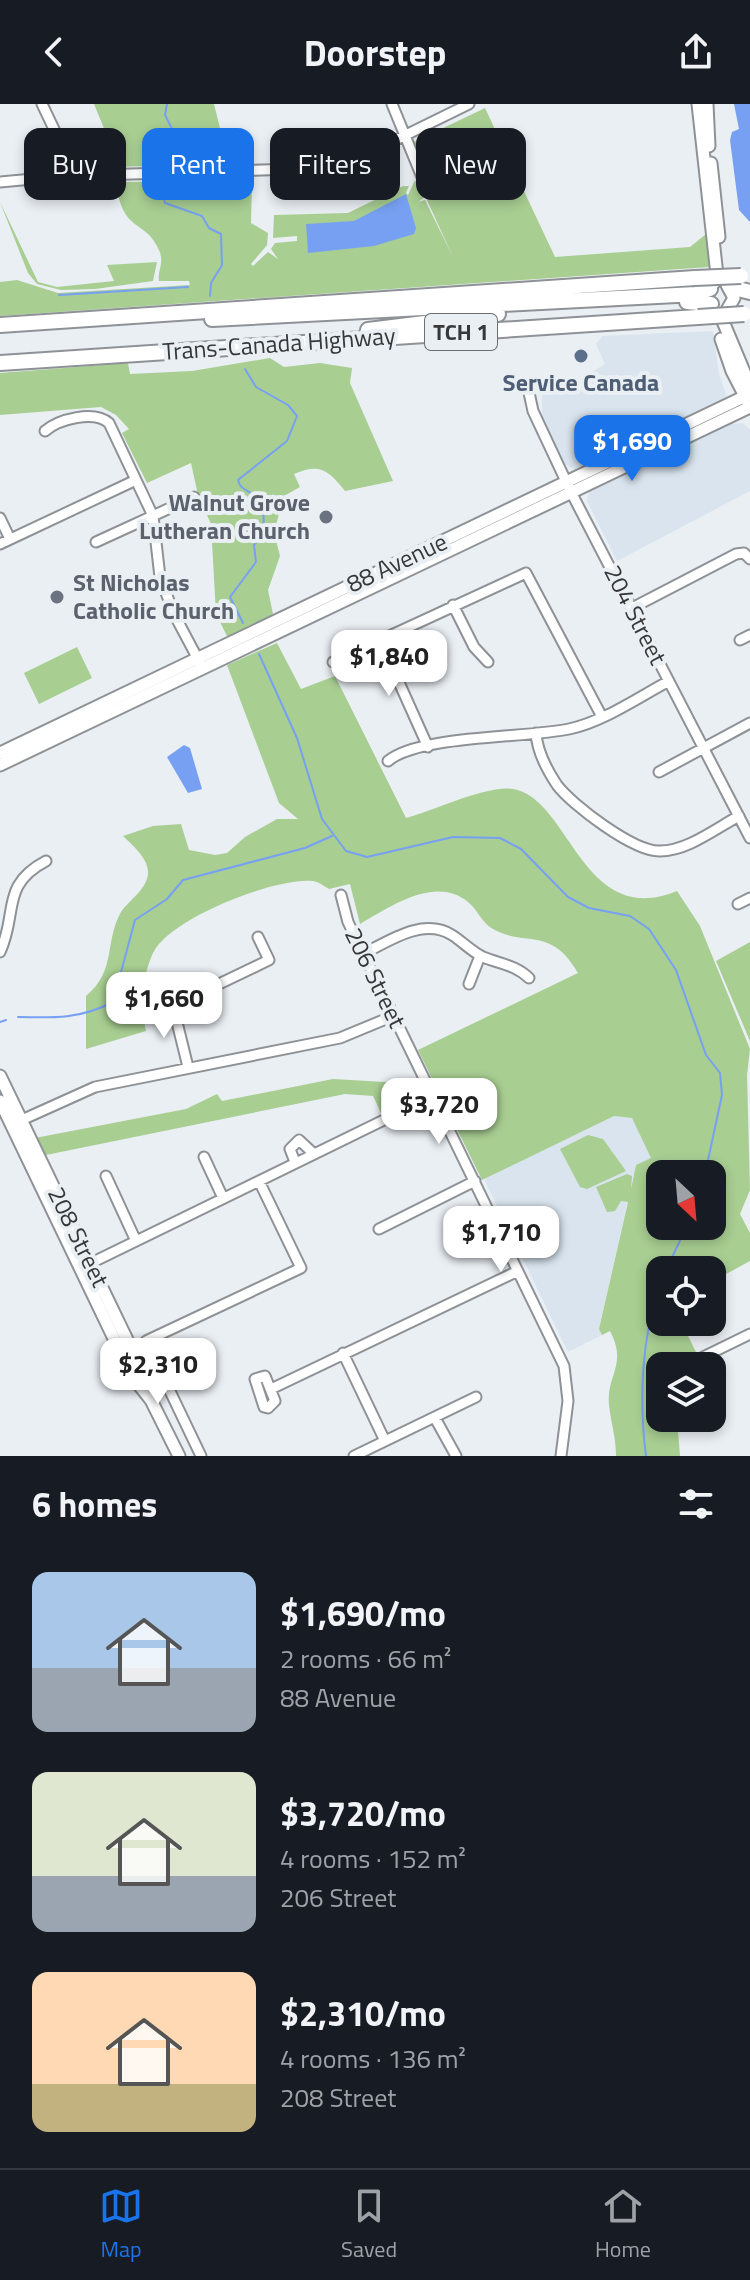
<!DOCTYPE html>
<html lang="en">
<head>
<meta charset="utf-8">
<style>
	:root { --surface:#171b24; --page:#20242c; --text:#f1f3f6; --muted:#9ea1a6; --line:#363941; --accent:#1a73e8 }
	body { margin:0; font-family:"Titillium Web",sans-serif; background:var(--page); color:var(--text); height:100vh; display:flex; flex-direction:column; font-size:30px; white-space:nowrap }
	* { box-sizing:border-box; margin:0 }
	p { font-size:26px; color:var(--muted) }
	.icon { flex:none; width:44px; height:44px; fill:none; stroke:currentColor; stroke-width:2; stroke-linecap:round; stroke-linejoin:round }
	.map { position:relative; height:1352px; overflow:hidden }
	.panel { display:flex; flex-direction:column; background:var(--surface); flex:1 }
	.panel>* { flex:none }
	.guide { position:absolute; left:24px; top:24px; width:702px; height:72px; display:flex; gap:16px }
	.needle { width:52px; rotate:154deg }
	.tools { position:absolute; left:646px; top:1056px; display:grid; gap:16px }
	.tools a { display:grid; place-items:center; width:80px; height:80px; border-radius:16px; background:var(--surface); box-shadow:0 4px 12px #0003; font-size:40px }
	.price { position:absolute; translate:-50% -68px; padding:0 18px; border-radius:16px; background:#fff; color:#222; font-size:26px; line-height:52px; filter:drop-shadow(0 2px 4px #0008) }
	.price::after { content:''; position:absolute; left:50%; top:48px; width:24px; height:18px; margin-left:-12px; background:inherit; clip-path:polygon(0 0,100% 0,50% 100%) }
	.price.selected { background:var(--accent); color:#fff }
	ul { padding:0; list-style:none }
	li { display:flex; align-items:center; gap:24px; height:200px; padding:0 32px }
	li span { display:grid; place-items:center; flex:none; width:224px; height:160px; border-radius:16px; color:#555 }
	li>.icon { margin-inline-start:auto }
	span .icon { width:96px; height:96px; fill:#fffc; stroke-width:1 }
	li b { font-size:34px }
	h2 { display:flex; justify-content:space-between; align-items:center; height:96px; padding:0 32px; font-size:34px }
	.tag { padding:0 28px; border-radius:16px; background:var(--surface); box-shadow:0 4px 12px #0003; font-size:28px; line-height:72px }
	.tag.selected { background:var(--accent); color:#fff }
	header { display:flex; justify-content:space-between; align-items:center; height:104px; padding:0 32px; background:var(--surface); font-size:36px; font-weight:700 }
	.tabs { display:flex; justify-content:space-around; align-items:center; height:112px; border-top:2px solid var(--line); background:var(--surface); font-size:22px; color:var(--muted) }
	.tabs a { display:grid; justify-items:center; gap:4px }
	.tabs .selected { color:var(--accent) }
	.map>svg:first-child { display:block }
	.built { fill:#d9e4ee }
	.green { fill:#a8ce92; fill-rule:evenodd }
	.water { fill:#77a0f2 }
	.lines { fill:none; stroke-linecap:round; stroke-linejoin:round }
	.stream { stroke:#77a0f2; stroke-width:2 }
	.minor-casing { stroke:#8e9296; stroke-width:13 }
	.major-casing { stroke:#8e9296; stroke-width:15 }
	.highway-casing { stroke:#8e9296; stroke-width:18 }
	.minor { stroke:#fff; stroke-width:9 }
	.major { stroke:#fff; stroke-width:11 }
	.highway { stroke:#fff; stroke-width:14 }
	.highway-bridge-casing { stroke:#8e9296; stroke-width:18; stroke-linecap:butt }
	.highway-bridge { stroke:#fff; stroke-width:14 }
	.service-dot { fill:#5c6f8a; stroke:#eaeff4; stroke-width:3 }
	.worship-dot { fill:#6b7280; stroke:#eaeff4; stroke-width:3 }
	.labels { text-anchor:middle; stroke-width:8; stroke-linejoin:round; paint-order:stroke }
	.shield { fill:#eaeff4; stroke:#6c6f71; stroke-width:2 }
	.shield-label { font-size:22px; font-weight:bold; fill:#363839 }
	.street-label { font-size:24px; fill:#363839; stroke:#eaeff4 }
	.service-label { font-size:24px; font-weight:bold; fill:#4e5e75; stroke:#eaeff4 }
	.worship-label { font-size:24px; font-weight:bold; fill:#5b616d; stroke:#eaeff4; text-anchor:end }
</style>
</head>
<body>
<header><svg class="icon" aria-label="back" viewBox="0 0 24 24"><path d="M15 5l-7 7 7 7"/></svg>Doorstep<svg class="icon" aria-label="share" viewBox="0 0 24 24"><path d="M12 15V3M7 8l5-5 5 5M5 13v7h14v-7"/></svg></header>
<div class="map">
<svg width="750" height="1352" viewBox="0 0 750 1352">
	<rect width="100%" height="100%" fill="#eaeff4"/>
	<path class="built" d="M713 227 719 270 727 293 577 367 565 360 542 315V284L573 279 605 260 596 240 602 232Z
		M742 319 750 325V387L617 457 587 397 589 388 731 320Z
		M614 1012 632 1014 652 1054 636 1061 599 1224 602 1231 568 1248 484 1075Z"/>
	<path class="green" d="M94 0H214L224 40 213 53 227 60 110 63 112 44Z
		M485 4 555 153 690 143 706 130 709 163 0 212V178L17 176 58 189 190 181 189 177H159C157 167 165 159 159 146 146 115 122 130 116 78L252 77 251 119 268 129 267 141 251 160 253 162 268 148 278 155 271 145 275 139 297 137V132L273 134 274 111 348 109 403 82H409L406 89 408 91 415 76 424 94 418 98 425 96 453 153 420 81 426 78 410 40Z
		M0 98 38 178 57 183 114 177 107 161 157 158 153 177 95 185 61 186 37 180 28 169Z
		M270 254 284 263 320 259 352 264 350 279 393 377 345 387C328 366 320 359 294 370L300 383 284 392 274 428 280 452 268 486 273 510 228 534 216 510 211 420 198 391 191 359 147 379 122 329 129 325 116 311 101 303 0 311V269L128 259 130 270 192 267Z
		M277 539 301 585 335 572 406 714C434 707 486 681 513 685 570 694 582 826 677 787L700 822 750 945 747 971 750 1086 740 1110 750 1129V1157L717 1175 712 1183V1166H660V1218H688L684 1224 696 1248 687 1251 682 1262H660V1314H677L680 1352H616C616 1334 611 1319 609 1301 606 1271 628 1261 610 1227L602 1231 599 1225 628 1098 621 1097 615 1107 607 1108 596 1083 627 1070 632 1072 631 1085 636 1061 651 1054 632 1014 614 1012 482 1076 418 946 578 869C550 821 527 844 493 825 482 819 477 805 468 798 435 771 390 803 360 820L350 780 329 785C324 782 319 778 313 777 276 773 170 814 153 849 142 873 140 902 146 927L86 945V892C117 866 104 838 121 808 129 796 149 784 148 767 147 753 132 741 123 732L153 722 181 720 189 746 215 751 227 749 245 733 277 715H298L279 699 227 561ZM660 1070H712V1122H660Z
		M77 543 92 574 39 600 24 569Z
		M750 838V937L716 857Z
		M333 975 419 980 421 984 416 993 381 1009 373 992 345 990 46 1051 35 1034 186 1005 217 990 222 997Z
		M588 1031 603 1035 626 1067 587 1085 580 1083 560 1045Z"/>
	<path class="water" d="M734 0H750V118L739 106 730 36 732 28 739 25Z
		M406 90 416 124 414 130 374 142 308 149 306 120 354 117Z
		M184 641 190 644 202 685 188 689 167 653Z"/>
	<g class="lines">
		<path class="stream" d="M167 0 165 11 173 27 175 51
			M163 90 165 99 202 112 209 124 221 130 222 161 211 179 210 192
			M59 191 188 183
			M243 519 230 493 256 458 254 441C266 430 267 406 256 393 248 385 241 387 238 376L287 337 297 312 288 301 256 283 245 265
			M259 550 297 634 322 715 346 747 367 753 453 733 500 734 521 745 568 793 589 804 630 812 649 825 676 866 706 951 720 969 722 991 705 1070
			M18 913C53 914 81 915 113 898L135 816 167 795 183 776 305 744 332 732
			M0 918 6 916
			M666 1166 687 1122
			M646 1352C639 1297 641 1234 660 1182"/>
		<g class="minor-casing">
			<path id="minor" d="M42 0 62 42 65 72
				M392 0 424 78
				M0 78 65 72 328 64 365 51 469 0
				M528 284 533 307 571 388 750 734
				M45 327C59 315 94 306 109 319L153 412 160 473 174 510 200 559
				M0 414 10 435
				M96 438 194 393
				M0 440 136 376
				M453 501 474 543 488 558
				M632 504 736 450 744 449 750 455
				M380 536 428 643
				M740 536 750 531
				M333 558 526 469 601 611
				M536 629C537 646 547 666 557 681 572 701 634 748 660 747 687 747 715 725 739 712
				M388 657C418 631 527 634 569 625 603 618 639 593 669 577
				M659 668 750 619
				M341 791 348 818 564 1262 568 1297 561 1352
				M738 800 750 794
				M0 848C18 810 0 781 46 757
				M363 850C389 837 423 813 452 831 463 838 472 848 483 853 500 860 516 861 529 874
				M469 880 480 852
				M188 963 173 902 269 856 258 833
				M15 1019 95 983 340 934 393 912
				M204 1053 223 1094
				M295 1058 290 1045 299 1036 314 1050
				M106 1072 136 1137
				M379 1125 475 1077
				M87 1161 433 992
				M343 1249 385 1337
				M703 1253 750 1230
				M265 1272 275 1297 268 1304 264 1303 255 1275Z
				M271 1285 518 1167
				M435 1314 456 1352
				M201 1352 146 1237 301 1164 259 1077
				M354 1352 476 1293"/>
		</g>
		<g class="major-casing">
			<path id="major" d="M698 0 717 171 714 179
				M707 0 709 42
				M711 59 719 133
				M727 181 734 194 722 215 750 282
				M721 235 732 267 749 300
				M0 649 750 290
				M0 661 750 303
				M0 972 143 1269 149 1291
				M0 997 132 1272 151 1296 179 1352"/>
		</g>
		<g class="highway-casing">
			<path id="highway" d="M730 183 750 188
				M687 198 711 200
				M212 215 696 190 710 185
				M0 221 695 174
				M368 226 498 210
				M0 259 698 213"/>
		</g>
		<use href="#minor" class="minor"/>
		<use href="#major" class="major"/>
		<use href="#highway" class="highway"/>
		<g class="highway-bridge-casing">
			<path id="highway-bridge" d="M695 174 741 172
				M698 213 744 210"/>
		</g>
		<use href="#highway-bridge" class="highway-bridge"/>
	</g>
	<circle class="service-dot" cx="581" cy="252" r="8"/>
	<g class="worship-dot">
		<circle cx="326" cy="413" r="8"/>
		<circle cx="57" cy="493" r="8"/>
	</g>
	<g class="labels">
		<rect class="shield" x="425" y="210" width="72" height="36" rx="6"/>
		<g class="shield-label">
			<text x="461" y="236">TCH 1</text>
		</g>
		<g class="street-label">
			<text transform="translate(279 240) rotate(-4)" y="8">Trans-Canada Highway</text>
			<text transform="translate(397 459) rotate(-25)" y="8">88 Avenue</text>
			<text transform="translate(635 511) rotate(63)" y="8">204 Street</text>
			<text transform="translate(375 874) rotate(64)" y="8">206 Street</text>
			<text transform="translate(78 1133) rotate(64)" y="8">208 Street</text>
		</g>
		<g class="service-label">
			<text x="581" y="287">Service Canada</text>
		</g>
		<g class="worship-label">
			<text x="310" y="407">Walnut Grove<tspan x="310" dy="28">Lutheran Church</tspan></text>
			<text x="73" y="487" text-anchor="start">St Nicholas<tspan x="73" dy="28">Catholic Church</tspan></text>
		</g>
	</g>
</svg>
<div class="tools">
<a><svg class="needle" viewBox="-14 -14 28 28"><path d="M0-13l5 13h-10z" fill="#e53935"/><path d="M0 13l5-13h-10z" fill="#9ea1a6"/></svg></a>
<a><svg class="icon" aria-label="locate" viewBox="0 0 24 24"><circle cx="12" cy="12" r="6"/><path d="M12 2v4M12 18v4M2 12h4M18 12h4"/></svg></a>
<a><svg class="icon" aria-label="layers" viewBox="0 0 24 24"><path d="M12 4l9 5-9 5-9-5zM3 14l9 5 9-5"/></svg></a>
</div>
<b class="price selected" style="left:632px;top:379px">$1,690</b>
<b class="price" style="left:389px;top:594px">$1,840</b>
<b class="price" style="left:164px;top:936px">$1,660</b>
<b class="price" style="left:439px;top:1042px">$3,720</b>
<b class="price" style="left:501px;top:1170px">$1,710</b>
<b class="price" style="left:158px;top:1302px">$2,310</b>
<div class="guide">
<a class="tag">Buy</a>
<a class="tag selected">Rent</a>
<a class="tag">Filters</a>
<a class="tag">New</a>
</div>
</div>
<section class="panel">
<h2>6 homes<svg class="icon" aria-label="filters" viewBox="0 0 24 24"><path d="M4 7h16M4 17h16"/><circle cx="9" cy="7" r="2"/><circle cx="15" cy="17" r="2"/></svg></h2>
<ul>
<li><span style="background:linear-gradient(#a9c7e8 60%,#9aa5b1 0)"><svg class="icon" aria-label="home" viewBox="0 0 24 24"><path d="M3 11l9-7 9 7M6 9v11h12V9"/></svg></span><div><b>$1,690/mo</b><p>2 rooms · 66 m²</p><p>88 Avenue</p></div></li>
<li><span style="background:linear-gradient(#dfe7d0 65%,#9aa5b1 0)"><svg class="icon" aria-label="home" viewBox="0 0 24 24"><path d="M3 11l9-7 9 7M6 9v11h12V9"/></svg></span><div><b>$3,720/mo</b><p>4 rooms · 152 m²</p><p>206 Street</p></div></li>
<li><span style="background:linear-gradient(#ffd9b3 70%,#c2b280 0)"><svg class="icon" aria-label="home" viewBox="0 0 24 24"><path d="M3 11l9-7 9 7M6 9v11h12V9"/></svg></span><div><b>$2,310/mo</b><p>4 rooms · 136 m²</p><p>208 Street</p></div></li>
</ul>
</section>
<nav class="tabs">
<a class="selected"><svg class="icon" aria-label="map" viewBox="0 0 24 24"><path d="M3 6l6-2 6 2 6-2v14l-6 2-6-2-6 2zM9 4v14M15 6v14"/></svg>Map</a>
<a><svg class="icon" aria-label="saved" viewBox="0 0 24 24"><path d="M7 4h10v16l-5-4-5 4z"/></svg>Saved</a>
<a><svg class="icon" aria-label="home" viewBox="0 0 24 24"><path d="M3 11l9-7 9 7M6 9v11h12V9"/></svg>Home</a>
</nav>
</body>
</html>
